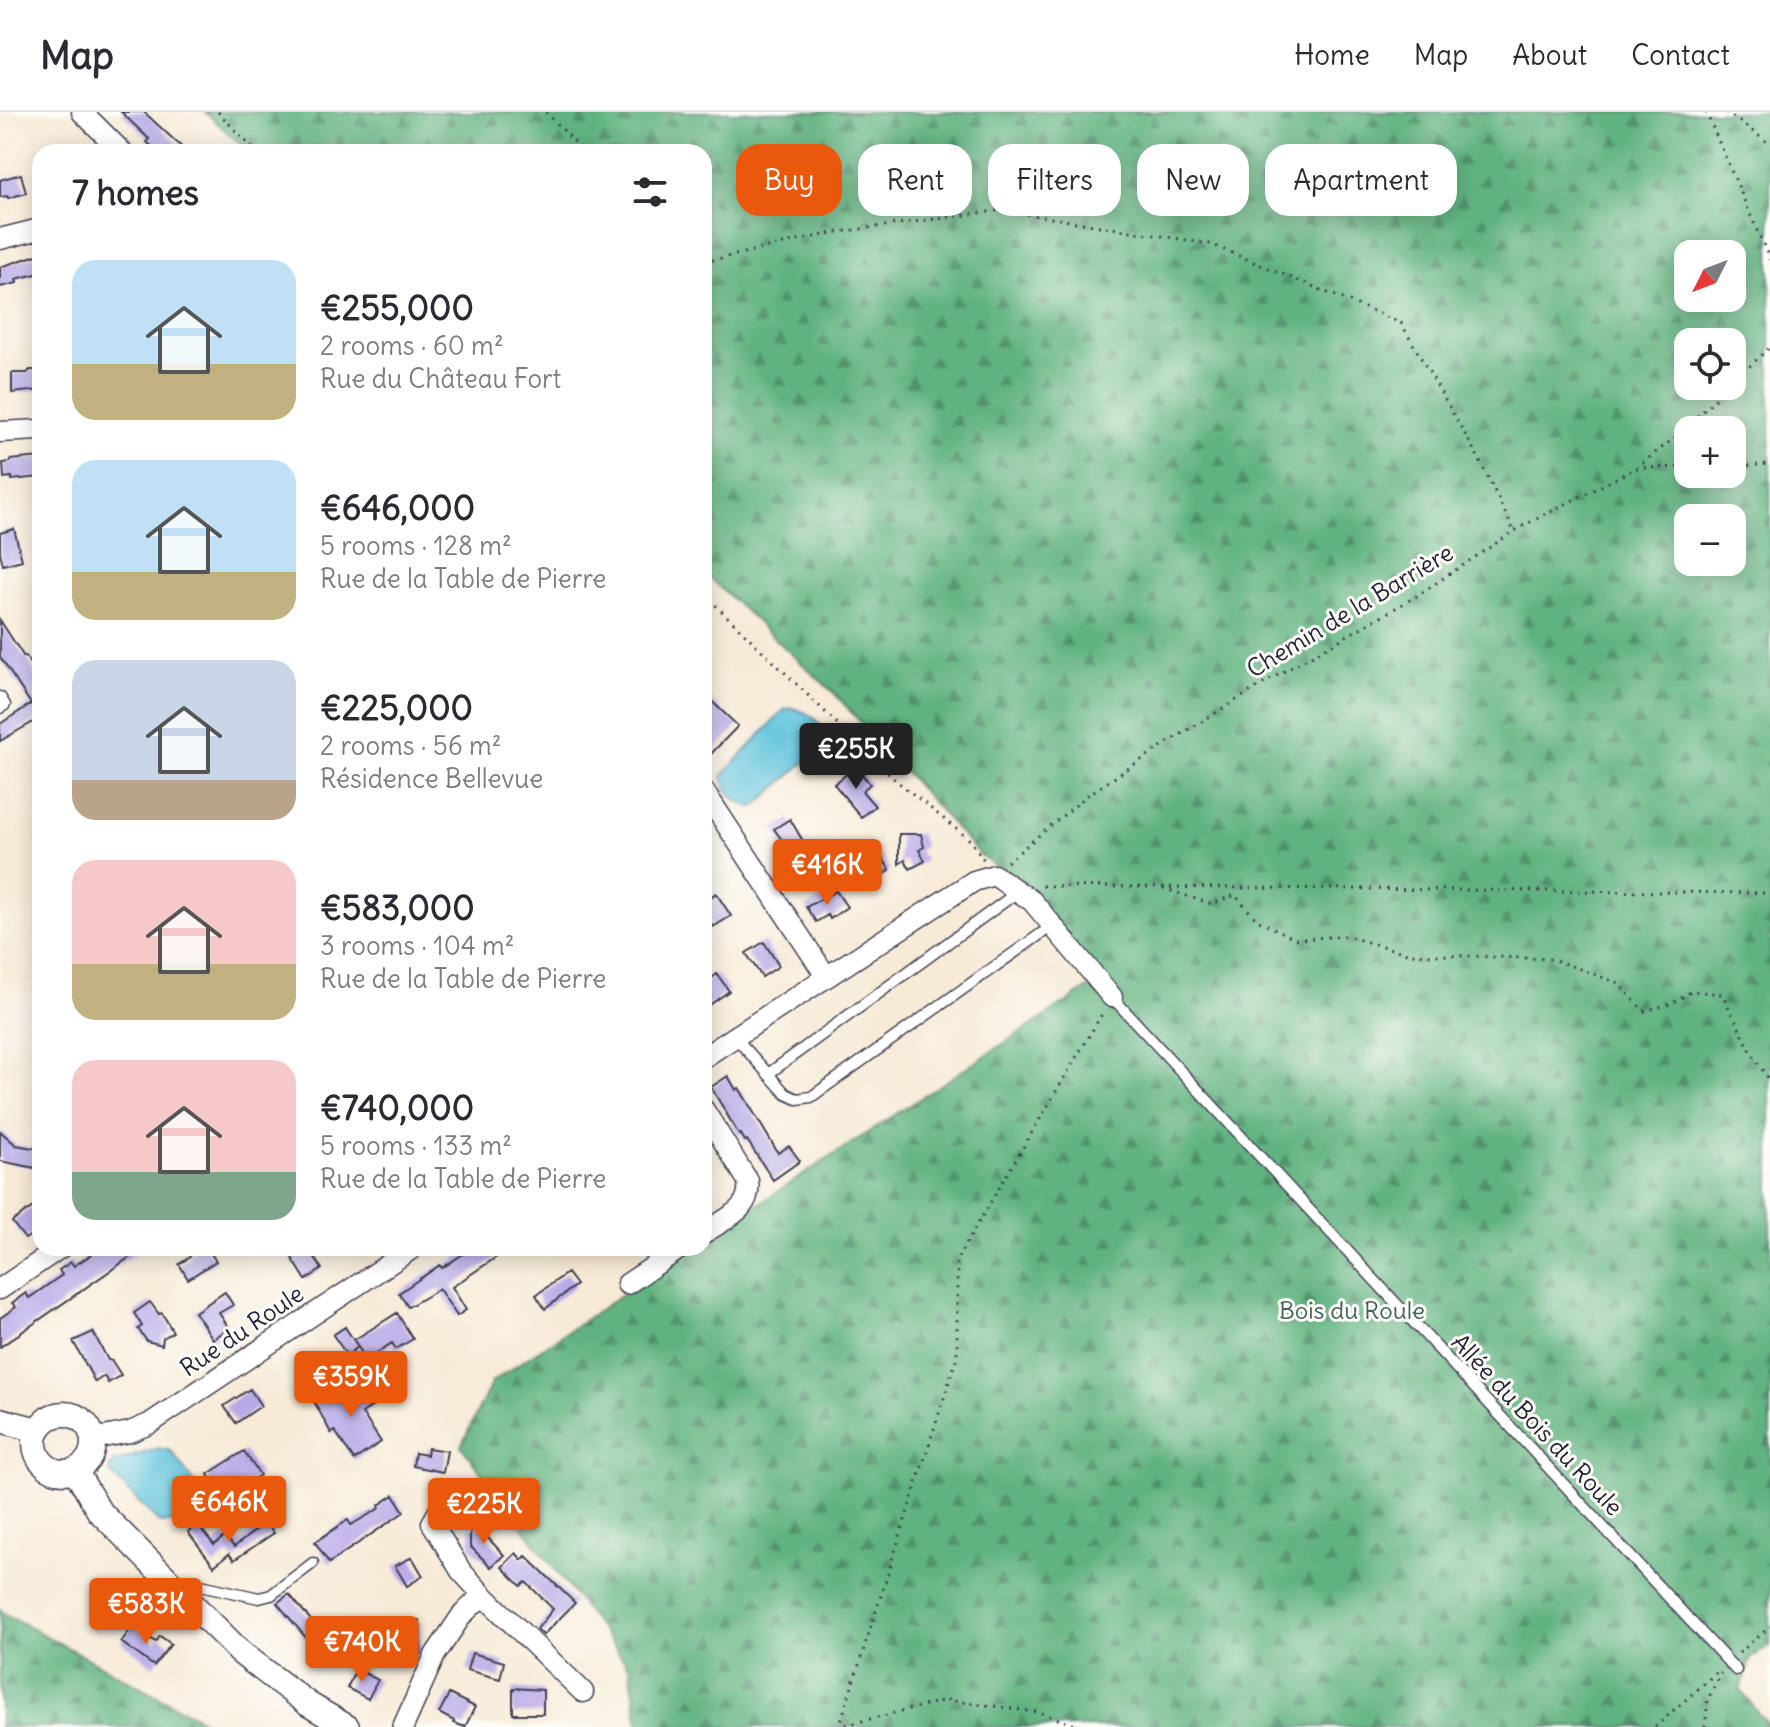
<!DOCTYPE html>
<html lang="en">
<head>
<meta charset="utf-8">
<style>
	:root { --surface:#fff; --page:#f2f2f3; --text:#2b2b33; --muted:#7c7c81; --line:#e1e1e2; --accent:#ea580c }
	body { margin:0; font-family:Delius,sans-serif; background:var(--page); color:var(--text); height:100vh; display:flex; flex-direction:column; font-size:30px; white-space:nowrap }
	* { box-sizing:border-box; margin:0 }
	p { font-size:26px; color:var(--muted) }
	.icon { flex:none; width:44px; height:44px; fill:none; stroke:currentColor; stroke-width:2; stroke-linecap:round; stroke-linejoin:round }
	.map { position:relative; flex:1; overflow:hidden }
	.sheet { position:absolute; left:32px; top:32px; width:680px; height:1112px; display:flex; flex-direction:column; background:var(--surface); border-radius:24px; box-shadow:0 4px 20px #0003 }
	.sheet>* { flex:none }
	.top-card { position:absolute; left:736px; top:32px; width:760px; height:72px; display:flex; gap:16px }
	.needle { width:52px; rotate:228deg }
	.controls { position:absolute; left:1674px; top:128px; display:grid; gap:16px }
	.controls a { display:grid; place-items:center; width:72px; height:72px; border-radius:16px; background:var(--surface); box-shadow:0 4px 20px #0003; font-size:40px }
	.price { position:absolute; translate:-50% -68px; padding:0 18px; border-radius:8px; background:var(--accent); color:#fff; font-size:26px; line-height:52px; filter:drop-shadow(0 2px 4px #0008) }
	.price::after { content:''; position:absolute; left:50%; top:48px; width:24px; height:18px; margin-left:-12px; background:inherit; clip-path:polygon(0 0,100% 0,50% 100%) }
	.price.on { background:#222; color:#fff }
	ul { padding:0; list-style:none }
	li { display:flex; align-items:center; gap:24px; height:200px; padding:0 40px }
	li span { display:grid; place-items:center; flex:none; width:224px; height:160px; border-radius:24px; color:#555 }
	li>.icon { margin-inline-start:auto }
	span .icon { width:96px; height:96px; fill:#fffc; stroke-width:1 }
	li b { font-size:34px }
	h2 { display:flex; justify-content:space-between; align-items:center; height:96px; padding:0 40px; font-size:34px }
	.tag { padding:0 28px; border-radius:24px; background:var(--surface); box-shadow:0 4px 20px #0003; font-size:28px; line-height:72px }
	.tag.on { background:var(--accent); color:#fff }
	header { display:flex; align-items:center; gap:48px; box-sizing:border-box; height:112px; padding:0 40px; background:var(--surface); border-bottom:2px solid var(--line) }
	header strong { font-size:38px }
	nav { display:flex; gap:44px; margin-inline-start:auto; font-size:28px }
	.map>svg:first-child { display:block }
	.forest { fill:url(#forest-firs); stroke:#426a5e; stroke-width:2; fill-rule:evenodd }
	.water { fill:#5dc2db; stroke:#40728b; stroke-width:2 }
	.building { fill:#b6a7e7 }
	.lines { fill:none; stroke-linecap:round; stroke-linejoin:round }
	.service-casing { stroke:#424052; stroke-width:13 }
	.minor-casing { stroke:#424052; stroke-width:23 }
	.tertiary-casing { stroke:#424052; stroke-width:27 }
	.path { stroke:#424052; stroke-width:3; stroke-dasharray:2 6; stroke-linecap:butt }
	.service { stroke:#fff; stroke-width:10 }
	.minor { stroke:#fff; stroke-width:20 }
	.tertiary { stroke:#fff; stroke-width:24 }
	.labels { text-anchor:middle; stroke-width:6; stroke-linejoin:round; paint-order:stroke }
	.street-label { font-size:24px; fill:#22223b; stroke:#fdfcf7 }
	.park-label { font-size:24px; fill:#405f5b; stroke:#fdfcf7 }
</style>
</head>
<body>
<header>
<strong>Map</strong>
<nav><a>Home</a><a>Map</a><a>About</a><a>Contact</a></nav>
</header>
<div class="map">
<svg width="1770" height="1615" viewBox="0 0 1770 1615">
	<defs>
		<pattern id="forest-firs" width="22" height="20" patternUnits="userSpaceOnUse" patternTransform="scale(2)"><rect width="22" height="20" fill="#61b380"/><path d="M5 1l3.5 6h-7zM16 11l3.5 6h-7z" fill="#50916a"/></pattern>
	</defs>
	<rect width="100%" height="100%" fill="#fdfcf7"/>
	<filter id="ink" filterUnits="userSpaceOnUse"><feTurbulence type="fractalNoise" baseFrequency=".0125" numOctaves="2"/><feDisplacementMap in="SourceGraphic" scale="16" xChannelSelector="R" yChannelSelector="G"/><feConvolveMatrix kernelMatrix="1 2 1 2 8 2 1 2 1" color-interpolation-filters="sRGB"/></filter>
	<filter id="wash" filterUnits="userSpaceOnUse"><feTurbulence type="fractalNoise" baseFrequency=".006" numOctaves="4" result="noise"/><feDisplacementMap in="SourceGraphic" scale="32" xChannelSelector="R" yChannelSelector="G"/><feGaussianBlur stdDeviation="1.8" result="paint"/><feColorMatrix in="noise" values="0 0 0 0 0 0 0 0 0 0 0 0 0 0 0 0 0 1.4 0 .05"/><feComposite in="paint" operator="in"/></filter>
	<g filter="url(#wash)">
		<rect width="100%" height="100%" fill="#f7ead6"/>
		<path class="forest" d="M205 0H1770V1534L1751 1546 1740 1578 1770 1615H639L630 1556 461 1334 492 1270 692 1136H704V1128L1102 867 1043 793 978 741 836 583 704 461V40H249ZM1688 142H1732V186H1688ZM1688 230H1732V274H1688ZM1688 318H1732V362H1688ZM1688 406H1732V450H1688Z
			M0 1498 5 1502 215 1615H0Z"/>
		<path class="water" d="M791 596C812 600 830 614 821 636L754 695C737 693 726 680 722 664L784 598Z
			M159 1336 171 1339 200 1379 199 1392C189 1401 173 1416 158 1410L110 1360V1355L116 1350Z"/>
		<g id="blocks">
			<path class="building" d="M121 0H144L187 40H158L147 30 149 27Z
				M21 62 26 81 8 86 7 84 0 85V68Z
				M40 142V161L16 167 17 171 0 175V155Z
				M30 258H40V278L12 281V261H27Z
				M40 345V365L12 368V365L4 366 3 351 10 350V348Z
				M14 417 22 448 3 453 0 440V421Z
				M0 508 24 545 26 544 40 571V606L0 629V612L31 592 0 545Z
				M704 582 738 614 704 649V626L709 620 704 615Z
				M856 655 870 672 862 679 875 694 861 705 834 672Z
				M790 707 807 736 790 747 778 730 782 728 774 717Z
				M899 722H921L924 735 919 738 925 749 910 757 905 748 899 752Z
				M880 742 890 758 866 777 856 758Z
				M836 779 847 795 830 807 828 803 816 810 806 795Z
				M716 781 731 804 713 815 704 801V790Z
				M764 830 779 854 762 865 746 841Z
				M717 862 729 879 704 897V872Z
				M728 964 736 978 739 976 778 1041 789 1034 800 1049 773 1068 747 1028 745 1029 741 1022 739 1023 711 975Z
				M0 1019 16 1033 39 1037 35 1056 0 1049Z
				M40 1090V1117L25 1127 12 1110Z
				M101 1136H143L0 1235V1206L16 1195 12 1191 26 1181 29 1186 62 1163 59 1158 71 1150 74 1154Z
				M196 1136H207L216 1149 188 1167 179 1152 190 1145 188 1141Z
				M308 1136 322 1157 306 1168 292 1146Z
				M472 1136H510L452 1175 466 1198 457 1204 439 1177 408 1195 399 1181 440 1153 442 1156Z
				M567 1161 576 1173 545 1197 536 1183Z
				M225 1180 233 1193 219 1201 229 1216 213 1227 195 1200Z
				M150 1190 159 1202 162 1201 173 1220 163 1226 162 1233 147 1229 138 1217 142 1214 134 1201Z
				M397 1201 413 1227 396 1237 392 1231 366 1248 354 1228Z
				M345 1215 358 1235 347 1243 333 1223Z
				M93 1220 108 1248 112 1249 121 1263 108 1271 104 1264 95 1270 73 1229Z
				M382 1272 389 1283 362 1301 381 1330 354 1348 335 1319 331 1321 315 1291 345 1273 355 1290Z
				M250 1277 261 1294 236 1311 224 1294Z
				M428 1336 447 1339 443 1360 413 1354 415 1341 427 1343Z
				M244 1339 260 1363 217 1391 204 1370 210 1366 208 1362Z
				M394 1383 404 1400 329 1451 315 1430 348 1408 351 1413 380 1396 379 1393Z
				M266 1410 274 1421 234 1448 229 1442 214 1454 188 1420 197 1412 214 1433 225 1424 234 1435Z
				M470 1415H488V1426L504 1443 491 1455 470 1434Z
				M516 1441 522 1448 526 1444 575 1491 543 1523 537 1517 553 1497 526 1470 521 1474 502 1455Z
				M412 1445 423 1464 407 1474 395 1454Z
				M289 1482 335 1537 326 1544H321L277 1491Z
				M419 1508 421 1542 386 1543 384 1512Z
				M133 1514 156 1530 160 1524 171 1532 154 1554 121 1530Z
				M472 1541 504 1550 500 1567 467 1558Z
				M356 1557 378 1568 368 1587 347 1576Z
				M513 1576 543 1578V1602H513Z
				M449 1582 475 1595 465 1615 453 1611 454 1609 439 1601Z"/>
		</g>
	</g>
	<g filter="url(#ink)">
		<use href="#blocks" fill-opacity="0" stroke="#424052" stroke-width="2"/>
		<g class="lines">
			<g class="service-casing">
				<path id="service" d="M0 585 5 593 0 596
					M1112 885 1736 1558
					M735 925 786 982 797 987 811 985 1052 814
					M768 962 1019 779
					M174 1467 259 1486 271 1483 313 1451"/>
			</g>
			<g class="minor-casing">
				<path id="minor" d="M82 0 122 40
					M0 127 40 117
					M0 320 40 318
					M704 679 826 864
					M704 945 974 769 994 763 1032 789 1112 885
					M704 998 748 1069C752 1098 726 1106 704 1121
					M627 1172 681 1136
					M0 1177 60 1136
					M93 1327 130 1320 149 1312 413 1136
					M483 1483 583 1580
					M403 1615 435 1543 462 1503 483 1483 461 1459 432 1411 442 1394"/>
			</g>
			<g class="tertiary-casing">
				<path id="tertiary" d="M35 1331a29 29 0 1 1 58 0a29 29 0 1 1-58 0Z
					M0 1308 38 1318
					M75 1358 99 1399 241 1541 308 1592 347 1615"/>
			</g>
			<path class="path" d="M218 0 256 40
				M546 0 584 40
				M1706 0 1770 148
				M1726 0 1770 32
				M704 150 832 121 1002 98 1210 132 1401 211 1478 345 1514 419
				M1732 271 1770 235
				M1732 355 1770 352
				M1636 356 1688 355
				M704 482 893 666 970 728 984 748
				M1007 750 1089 682 1181 622 1276 564 1415 485 1519 416 1636 356 1677 324 1729 274
				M1042 774 1770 781
				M1163 776 1211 792 1235 783 1257 808 1296 827 1346 824 1410 842 1552 847 1618 871 1644 899 1671 892 1692 879 1722 882 1752 941 1770 970
				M1739 1541 1770 1515
				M838 1615 946 1588 1038 1600 1081 1615
				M839 1615 957 1245V1147L1102 902
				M1655 1615 1718 1559
				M1705 1615 1708 1587 1721 1561"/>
			<use href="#service" class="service"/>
			<use href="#minor" class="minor"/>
			<use href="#tertiary" class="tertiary"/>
		</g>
	</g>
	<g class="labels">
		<g class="street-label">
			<text transform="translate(1350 499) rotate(-31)" y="8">Chemin de la Barrière</text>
			<text transform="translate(242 1219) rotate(-34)" y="8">Rue du Roule</text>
			<text transform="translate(1537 1313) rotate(47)" y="8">Allée du Bois du Roule</text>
		</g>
		<g class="park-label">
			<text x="1352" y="1207">Bois du Roule</text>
		</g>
	</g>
</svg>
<div class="controls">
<a><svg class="needle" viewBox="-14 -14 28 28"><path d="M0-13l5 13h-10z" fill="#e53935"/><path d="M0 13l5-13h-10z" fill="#7c7c81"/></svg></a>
<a><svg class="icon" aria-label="locate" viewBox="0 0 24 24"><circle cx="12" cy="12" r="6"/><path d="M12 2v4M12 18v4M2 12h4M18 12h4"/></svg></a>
<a>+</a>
<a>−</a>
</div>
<b class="price on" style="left:856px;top:679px">€255K</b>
<b class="price" style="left:827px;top:795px">€416K</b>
<b class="price" style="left:351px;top:1307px">€359K</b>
<b class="price" style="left:229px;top:1432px">€646K</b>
<b class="price" style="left:484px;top:1434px">€225K</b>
<b class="price" style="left:146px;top:1534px">€583K</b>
<b class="price" style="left:362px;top:1572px">€740K</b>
<div class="top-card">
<a class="tag on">Buy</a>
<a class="tag">Rent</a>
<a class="tag">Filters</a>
<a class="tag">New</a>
<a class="tag">Apartment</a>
</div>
<section class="sheet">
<h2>7 homes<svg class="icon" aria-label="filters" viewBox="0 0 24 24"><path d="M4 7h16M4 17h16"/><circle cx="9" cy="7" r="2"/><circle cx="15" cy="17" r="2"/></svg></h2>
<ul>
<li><span style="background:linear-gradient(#bfe0f5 65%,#c2b280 0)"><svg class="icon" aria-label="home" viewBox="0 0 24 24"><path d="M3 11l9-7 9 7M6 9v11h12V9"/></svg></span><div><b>€255,000</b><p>2 rooms · 60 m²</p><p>Rue du Château Fort</p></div></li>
<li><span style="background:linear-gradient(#bfe0f5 70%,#c2b280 0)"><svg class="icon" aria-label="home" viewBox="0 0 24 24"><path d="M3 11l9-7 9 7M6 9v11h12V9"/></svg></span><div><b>€646,000</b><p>5 rooms · 128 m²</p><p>Rue de la Table de Pierre</p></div></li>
<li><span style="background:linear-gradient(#c9d6e8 75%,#b9a48a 0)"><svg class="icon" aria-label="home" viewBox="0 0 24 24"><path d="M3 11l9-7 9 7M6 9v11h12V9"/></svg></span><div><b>€225,000</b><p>2 rooms · 56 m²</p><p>Résidence Bellevue</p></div></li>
<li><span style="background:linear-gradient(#f6c9c9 65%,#c2b280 0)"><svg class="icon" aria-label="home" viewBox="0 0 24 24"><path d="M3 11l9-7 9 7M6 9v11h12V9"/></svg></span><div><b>€583,000</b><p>3 rooms · 104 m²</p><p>Rue de la Table de Pierre</p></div></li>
<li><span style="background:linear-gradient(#f6c9c9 70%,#7fa58c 0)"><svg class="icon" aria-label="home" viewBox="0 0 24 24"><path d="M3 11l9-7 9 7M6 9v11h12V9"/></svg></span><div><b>€740,000</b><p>5 rooms · 133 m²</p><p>Rue de la Table de Pierre</p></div></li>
</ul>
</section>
</div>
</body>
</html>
